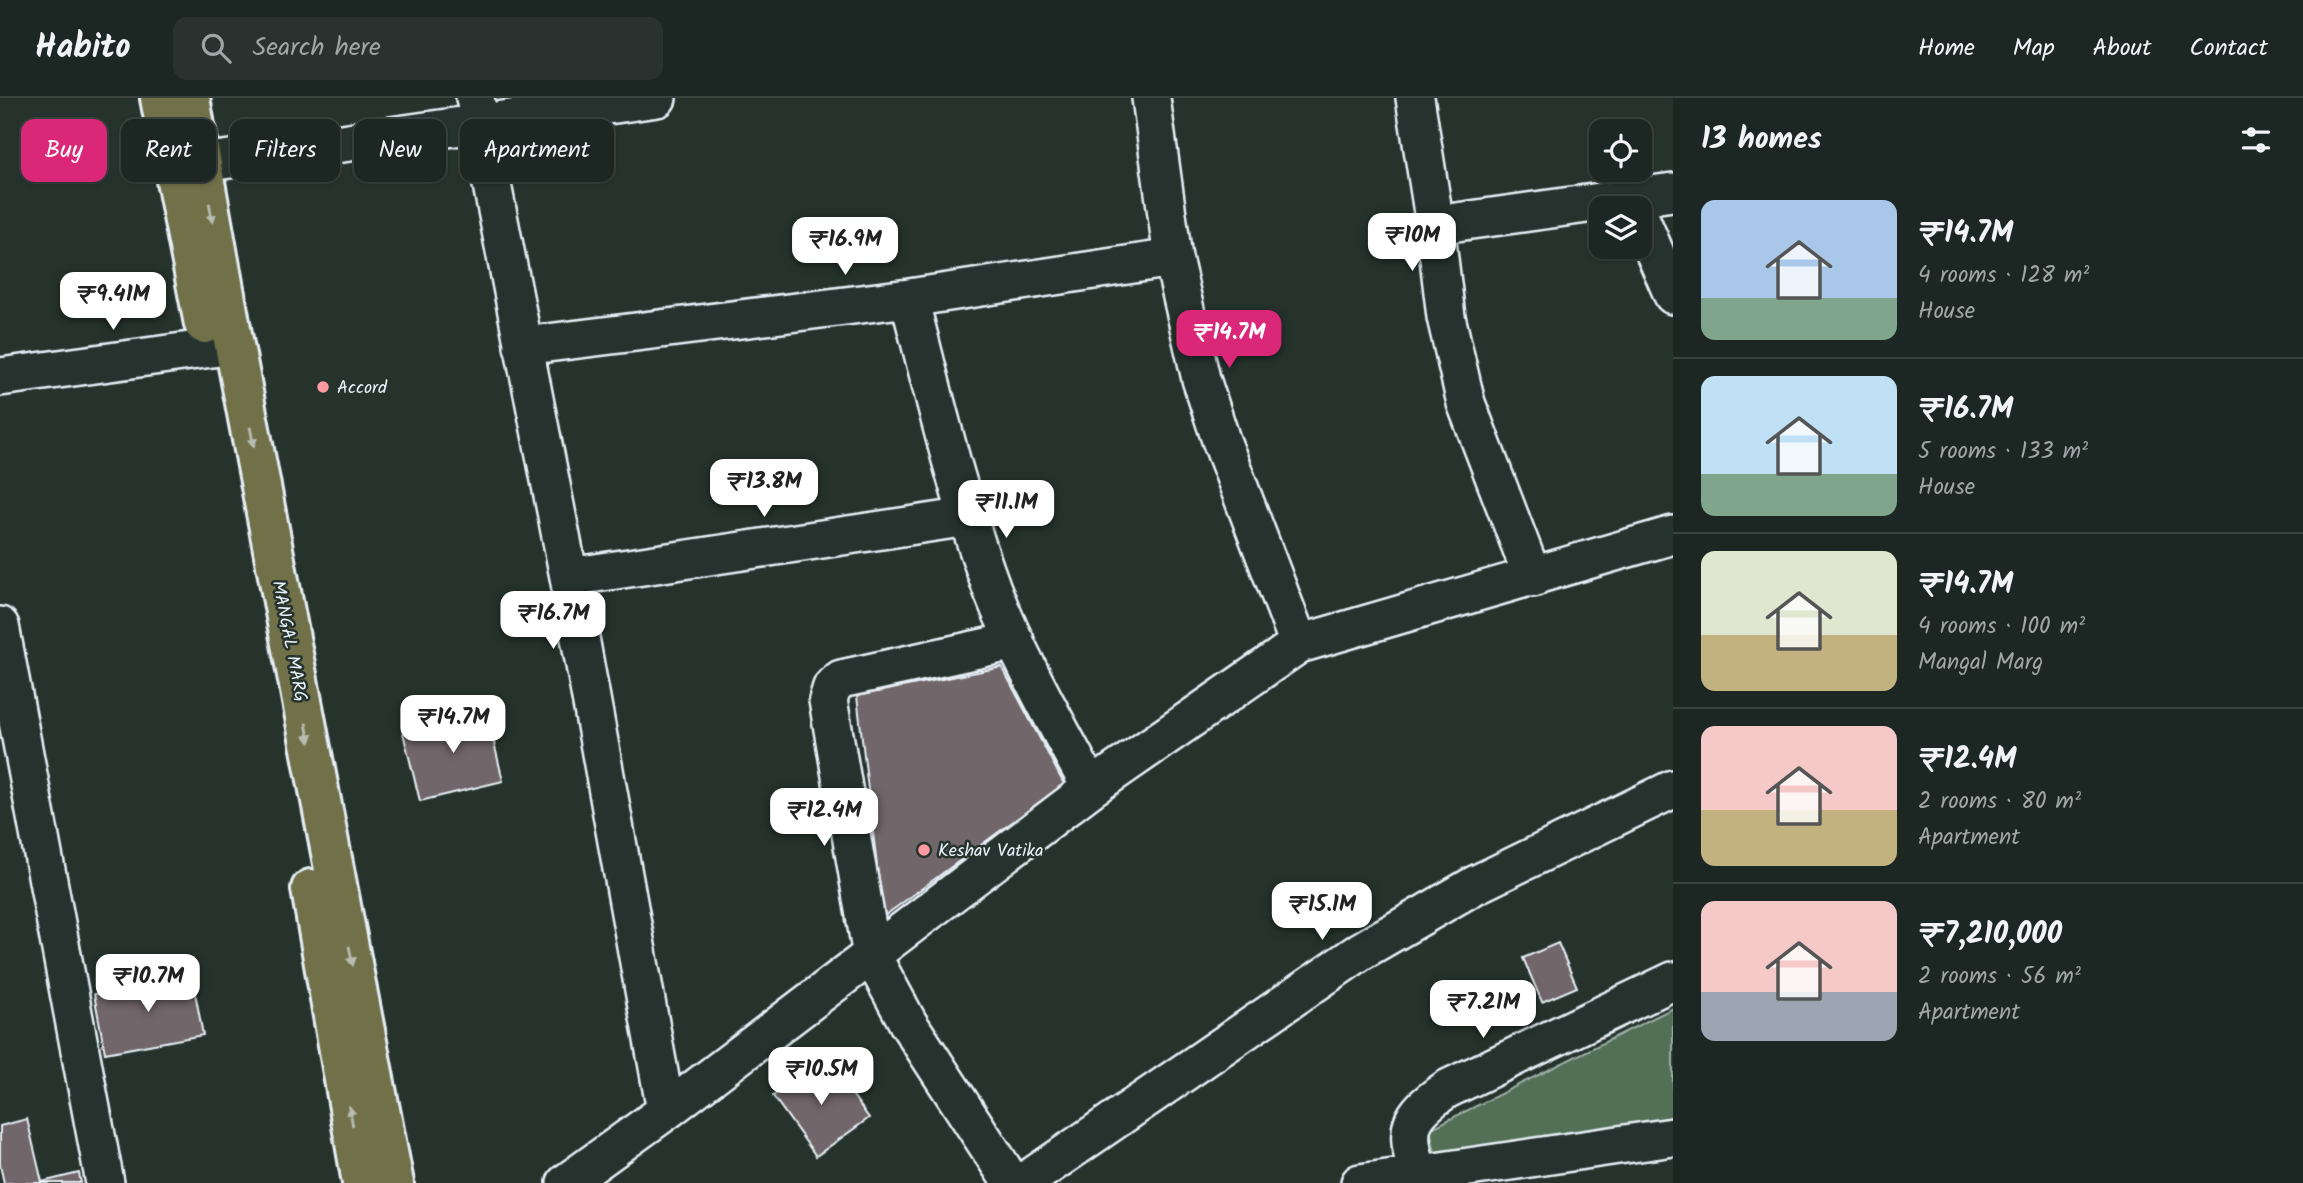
<!DOCTYPE html>
<html lang="en">
<head>
<meta charset="utf-8">
<style>
	:root { --surface:#1c2622; --page:#29322f; --text:#f1f3f6; --muted:#a0a5a5; --line:#3a4340; --accent:#db2777 }
	body { margin:0; font-family:Kalam,sans-serif; background:var(--page); color:var(--text); height:100vh; display:flex; flex-direction:column; font-size:26px; white-space:nowrap }
	* { box-sizing:border-box; margin:0 }
	p { font-size:23px; color:var(--muted) }
	.icon { flex:none; width:38px; height:38px; fill:none; stroke:currentColor; stroke-width:2; stroke-linecap:round; stroke-linejoin:round }
	.map { position:relative; flex:1; overflow:hidden }
	.panel { display:flex; flex-direction:column; background:var(--surface); width:630px }
	.panel>* { flex:none }
	.hud { position:absolute; left:21px; top:21px; width:665px; height:63px; display:flex; gap:14px }
	.buttons { position:absolute; left:1589px; top:21px; display:grid; gap:14px }
	.buttons a { display:grid; place-items:center; width:63px; height:63px; border-radius:14px; background:var(--surface); box-shadow:0 2px 5px #0004,0 0 0 2px var(--line); font-size:35px }
	.price { position:absolute; translate:-50% -60px; padding:0 16px; border-radius:14px; background:#fff; color:#222; font-size:23px; line-height:46px; filter:drop-shadow(0 2px 4px #0008) }
	.price::after { content:''; position:absolute; left:50%; top:42px; width:21px; height:16px; margin-left:-10px; background:inherit; clip-path:polygon(0 0,100% 0,50% 100%) }
	.price.on { background:var(--accent); color:#fff }
	ul { padding:0; list-style:none }
	li { display:flex; align-items:center; gap:21px; height:175px; padding:0 28px }
	li+li { border-top:2px solid var(--line) }
	li span { display:grid; place-items:center; flex:none; width:196px; height:140px; border-radius:14px; color:#555 }
	li>.icon { margin-inline-start:auto }
	span .icon { width:84px; height:84px; fill:#fffc; stroke-width:1 }
	li b { font-size:30px }
	h2 { display:flex; justify-content:space-between; align-items:center; height:84px; padding:0 28px; font-size:30px }
	.chip { padding:0 24px; border-radius:14px; background:var(--surface); box-shadow:0 2px 5px #0004,0 0 0 2px var(--line); font-size:24px; line-height:63px }
	.chip.on { background:var(--accent); color:#fff }
	header { display:flex; align-items:center; gap:42px; box-sizing:border-box; height:98px; padding:0 35px; background:var(--surface); border-bottom:2px solid var(--line) }
	header strong { font-size:33px }
	nav { display:flex; gap:38px; margin-inline-start:auto; font-size:24px }
	.search { width:490px; height:63px; background:var(--page); display:flex; align-items:center; gap:18px; box-sizing:border-box; padding:0 24px; border-radius:14px; color:var(--muted); font-size:26px }
	main { display:flex; flex:1; min-height:0 }
	.map>svg:first-child { display:block }
	.green { fill:#536f57; stroke:#9eb0a8; stroke-width:2 }
	.building { fill:#716669; stroke:#e8f1f8; stroke-width:2 }
	.lines { fill:none; stroke-linecap:round; stroke-linejoin:round }
	.minor-casing { stroke:#e8f1f8; stroke-width:42 }
	.major-casing { stroke:#e8f1f8; stroke-width:44 }
	.minor { stroke:#26332d; stroke-width:37 }
	.major { stroke:#70704a; stroke-width:38 }
	.oneway { fill:#b8bdb2 }
	.poi-dot { fill:#ff9aa2; stroke:#26332d; stroke-width:2.5 }
	.labels { text-anchor:middle; stroke-width:5; stroke-linejoin:round; paint-order:stroke }
	.poi-label { font-size:18px; fill:#e8f1f8; stroke:#26332d; text-anchor:start }
	.street-label { font-size:18px; fill:#e8f1f8; stroke:#26332d }
</style>
</head>
<body>
<header>
<strong>Habito</strong>
<div class="search"><svg class="icon" aria-label="search" viewBox="0 0 24 24"><circle cx="10" cy="10" r="6"/><path d="M15 15l6 6"/></svg>Search here</div>
<nav><a>Home</a><a>Map</a><a>About</a><a>Contact</a></nav>
</header>
<main>
<div class="map">
<svg width="1673" height="1085" viewBox="0 0 1673 1085">
	<rect width="100%" height="100%" fill="#26332d"/>
	<filter id="ink" filterUnits="userSpaceOnUse"><feTurbulence type="fractalNoise" baseFrequency=".0143" numOctaves="2"/><feDisplacementMap in="SourceGraphic" scale="14" xChannelSelector="R" yChannelSelector="G"/><feConvolveMatrix kernelMatrix="1 2 1 2 8 2 1 2 1" color-interpolation-filters="sRGB"/></filter>
	<g filter="url(#ink)">
		<path class="green" d="M1673 910V1025L1436 1060 1430 1031Z"/>
		<path class="building" d="M1002 569 1064 686 883 819 857 598Z
			M486 611 503 683 420 703 402 631Z
			M1558 845 1577 889 1542 904 1523 860Z
			M192 878 203 937 105 955 94 896Z
			M826 960 869 1020 816 1058 773 998Z
			M27 1021 42 1084 79 1075 81 1085H4L0 1067V1028Z"/>
		<g class="lines">
			<g class="minor-casing">
				<path id="minor" d="M475 0 569 479 666 1013 566 1085
					M1151 0 1173 160 1201 281 1221 342 1299 546
					M1415 0 1435 127
					M202 65 657 0
					M1640 120 1673 197
					M909 200C934 297 957 396 992 491 1019 560 1056 625 1091 690
					M523 248 909 200 1173 160
					M0 279 234 247
					M569 479 968 419
					M1533 480 1466 305 1446 219 1435 127 1673 94
					M0 528 105 1085
					M666 1013 1091 690 1299 546 1673 437
					M1418 1076C1405 1030 1406 1019 1447 991L1673 883
					M1012 1085 908 925 872 858 828 602 832 589 841 581 1015 543
					M1023 1085 1361 853 1475 787 1673 691
					M1360 1085 1673 1039"/>
			</g>
			<g class="major-casing">
				<path id="major" d="M160 0 204 226
					M190 0 234 247 394 1085
					M311 791 362 1085"/>
			</g>
			<use href="#minor" class="minor"/>
			<use href="#major" class="major"/>
		</g>
		<defs><path id="oneway-solid" d="M-6-.8H1V-3.2L6.5 0L1 3.2V.8H-6Z" transform="scale(1.75)"/></defs>
		<g class="oneway">
			<use href="#oneway-solid" transform="translate(211 115) rotate(80)"/>
			<use href="#oneway-solid" transform="translate(252 339) rotate(79)"/>
			<use href="#oneway-solid" transform="translate(308 635) rotate(79)"/>
			<use href="#oneway-solid" transform="translate(351 858) rotate(79)"/>
			<use href="#oneway-solid" transform="translate(351 1018) rotate(-100)"/>
		</g>
	</g>
	<g class="poi-dot">
		<circle cx="323" cy="289" r="7"/>
		<circle cx="924" cy="752" r="7"/>
	</g>
	<g class="labels">
		<g class="poi-label">
			<text x="337" y="295">Accord</text>
			<text x="938" y="758">Keshav Vatika</text>
		</g>
		<g class="street-label">
			<text transform="translate(290 543) rotate(79)" y="6">MANGAL MARG</text>
		</g>
	</g>
</svg>
<div class="buttons">
<a><svg class="icon" aria-label="locate" viewBox="0 0 24 24"><circle cx="12" cy="12" r="6"/><path d="M12 2v4M12 18v4M2 12h4M18 12h4"/></svg></a>
<a><svg class="icon" aria-label="layers" viewBox="0 0 24 24"><path d="M12 4l9 5-9 5-9-5zM3 14l9 5 9-5"/></svg></a>
</div>
<b class="price" style="left:1412px;top:175px">₹10M</b>
<b class="price" style="left:845px;top:179px">₹16.9M</b>
<b class="price" style="left:113px;top:234px">₹9.41M</b>
<b class="price on" style="left:1229px;top:272px">₹14.7M</b>
<b class="price" style="left:764px;top:421px">₹13.8M</b>
<b class="price" style="left:1006px;top:442px">₹11.1M</b>
<b class="price" style="left:553px;top:553px">₹16.7M</b>
<b class="price" style="left:453px;top:657px">₹14.7M</b>
<b class="price" style="left:824px;top:750px">₹12.4M</b>
<b class="price" style="left:1322px;top:844px">₹15.1M</b>
<b class="price" style="left:148px;top:916px">₹10.7M</b>
<b class="price" style="left:1483px;top:942px">₹7.21M</b>
<b class="price" style="left:821px;top:1009px">₹10.5M</b>
<div class="hud">
<a class="chip on">Buy</a>
<a class="chip">Rent</a>
<a class="chip">Filters</a>
<a class="chip">New</a>
<a class="chip">Apartment</a>
</div>
</div>
<section class="panel">
<h2>13 homes<svg class="icon" aria-label="filters" viewBox="0 0 24 24"><path d="M4 7h16M4 17h16"/><circle cx="9" cy="7" r="2"/><circle cx="15" cy="17" r="2"/></svg></h2>
<ul>
<li><span style="background:linear-gradient(#a9c7e8 70%,#7fa58c 0)"><svg class="icon" aria-label="home" viewBox="0 0 24 24"><path d="M3 11l9-7 9 7M6 9v11h12V9"/></svg></span><div><b>₹14.7M</b><p>4 rooms · 128 m²</p><p>House</p></div></li>
<li><span style="background:linear-gradient(#bfe0f5 70%,#7fa58c 0)"><svg class="icon" aria-label="home" viewBox="0 0 24 24"><path d="M3 11l9-7 9 7M6 9v11h12V9"/></svg></span><div><b>₹16.7M</b><p>5 rooms · 133 m²</p><p>House</p></div></li>
<li><span style="background:linear-gradient(#dfe7d0 60%,#c2b280 0)"><svg class="icon" aria-label="home" viewBox="0 0 24 24"><path d="M3 11l9-7 9 7M6 9v11h12V9"/></svg></span><div><b>₹14.7M</b><p>4 rooms · 100 m²</p><p>Mangal Marg</p></div></li>
<li><span style="background:linear-gradient(#f6c9c9 60%,#c2b280 0)"><svg class="icon" aria-label="home" viewBox="0 0 24 24"><path d="M3 11l9-7 9 7M6 9v11h12V9"/></svg></span><div><b>₹12.4M</b><p>2 rooms · 80 m²</p><p>Apartment</p></div></li>
<li><span style="background:linear-gradient(#f6c9c9 65%,#9aa5b1 0)"><svg class="icon" aria-label="home" viewBox="0 0 24 24"><path d="M3 11l9-7 9 7M6 9v11h12V9"/></svg></span><div><b>₹7,210,000</b><p>2 rooms · 56 m²</p><p>Apartment</p></div></li>
</ul>
</section>
</main>
</body>
</html>
